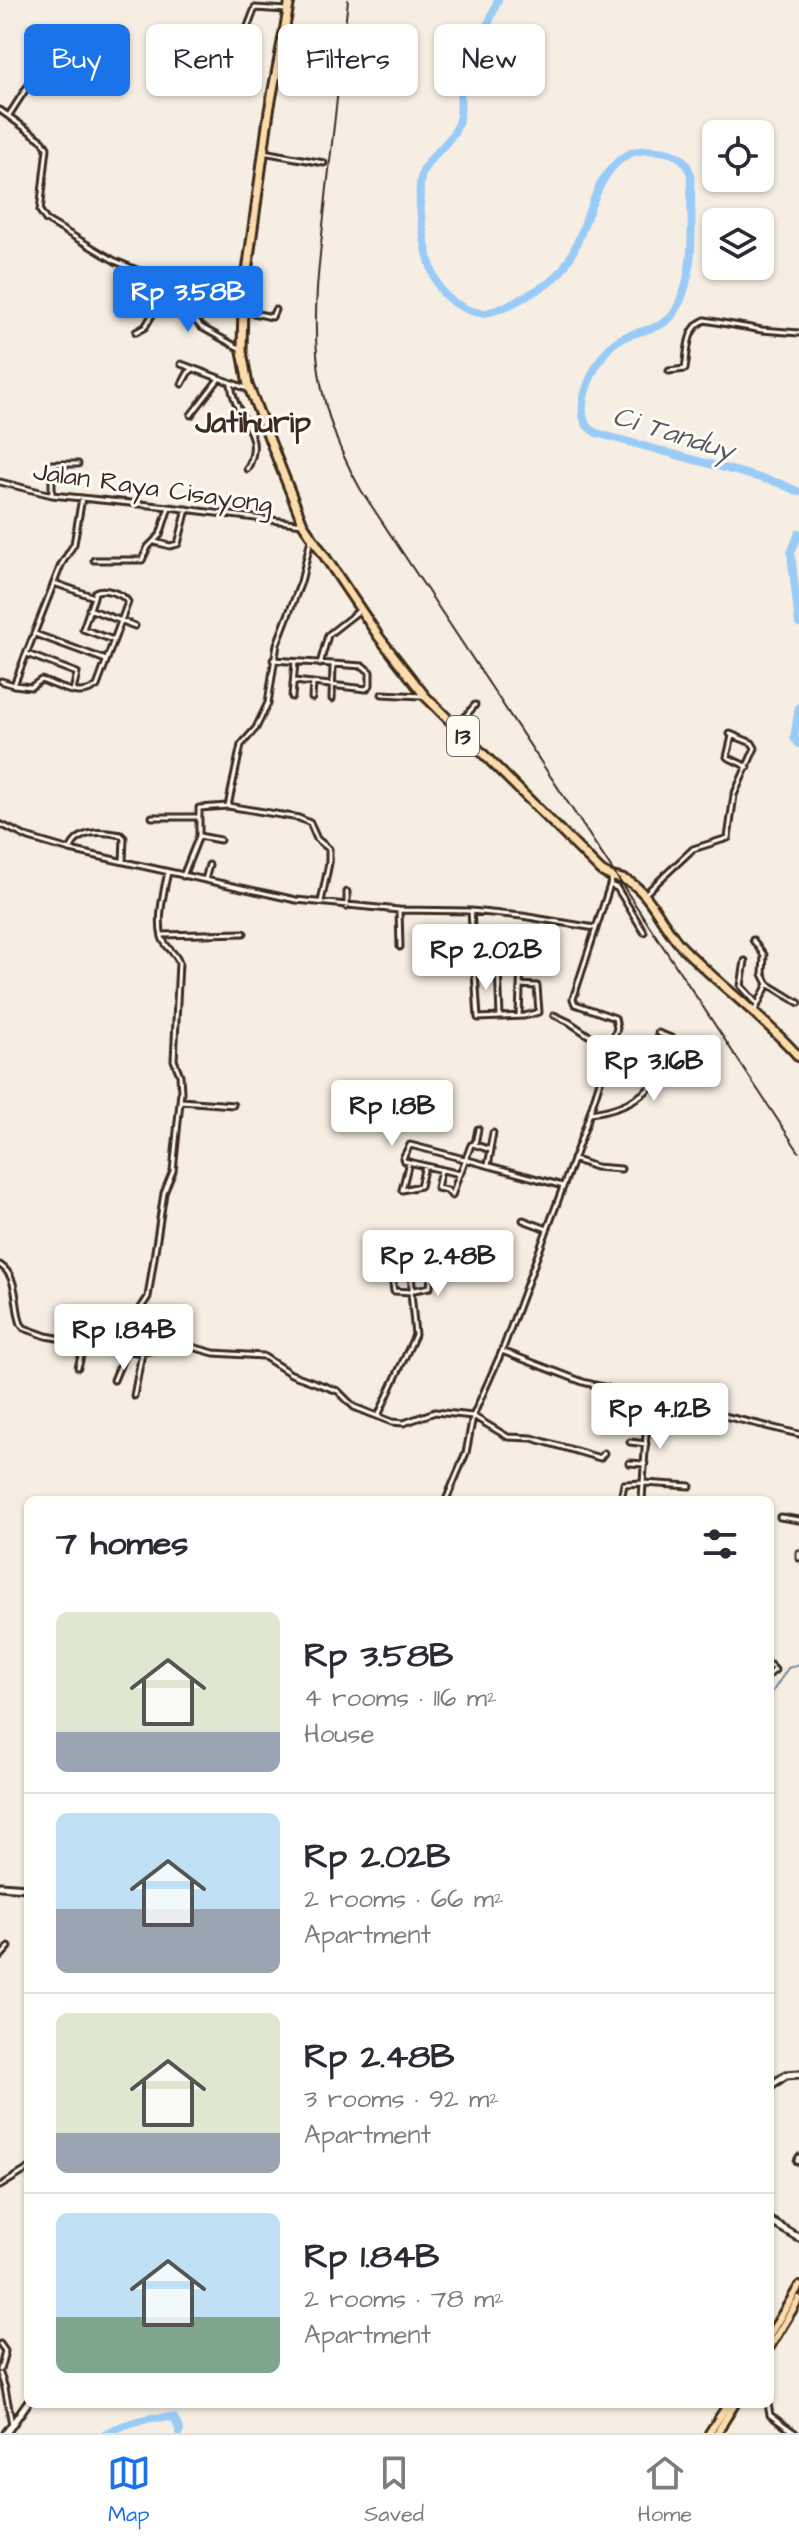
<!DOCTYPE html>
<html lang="en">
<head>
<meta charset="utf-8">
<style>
	:root { --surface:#fff; --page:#f2f2f3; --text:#2b2b33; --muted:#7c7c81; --line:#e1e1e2; --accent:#1a73e8 }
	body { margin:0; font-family:"Architects Daughter",sans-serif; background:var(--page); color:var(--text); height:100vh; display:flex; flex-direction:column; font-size:30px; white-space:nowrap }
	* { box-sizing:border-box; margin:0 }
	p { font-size:26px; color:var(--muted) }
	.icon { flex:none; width:44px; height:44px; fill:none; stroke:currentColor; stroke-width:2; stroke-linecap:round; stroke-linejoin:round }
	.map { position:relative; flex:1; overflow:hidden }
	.drawer { position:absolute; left:24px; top:1496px; width:750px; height:912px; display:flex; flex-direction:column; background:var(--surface); border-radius:12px; box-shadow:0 2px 6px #0004 }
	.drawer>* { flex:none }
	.top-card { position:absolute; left:24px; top:24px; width:752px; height:72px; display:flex; gap:16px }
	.buttons { position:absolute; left:702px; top:120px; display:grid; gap:16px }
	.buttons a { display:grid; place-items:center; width:72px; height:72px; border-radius:12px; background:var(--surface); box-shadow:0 2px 6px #0004; font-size:40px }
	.price { position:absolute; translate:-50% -68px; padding:0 18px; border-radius:8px; background:#fff; color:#222; font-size:26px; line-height:52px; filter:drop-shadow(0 2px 4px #0008) }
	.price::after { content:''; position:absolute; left:50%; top:48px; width:24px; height:18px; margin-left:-12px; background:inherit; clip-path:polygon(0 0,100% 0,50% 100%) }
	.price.active { background:var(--accent); color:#fff }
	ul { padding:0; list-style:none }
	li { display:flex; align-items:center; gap:24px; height:200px; padding:0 32px }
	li+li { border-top:2px solid var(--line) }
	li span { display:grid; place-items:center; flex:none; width:224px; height:160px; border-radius:12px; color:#555 }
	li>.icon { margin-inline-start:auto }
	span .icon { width:96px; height:96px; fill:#fffc; stroke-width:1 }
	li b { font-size:34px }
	h2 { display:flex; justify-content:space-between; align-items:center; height:96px; padding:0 32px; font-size:34px }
	.chip { padding:0 28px; border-radius:12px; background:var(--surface); box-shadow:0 2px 6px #0004; font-size:28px; line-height:72px }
	.chip.active { background:var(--accent); color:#fff }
	.tabs { display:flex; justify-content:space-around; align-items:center; height:112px; border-top:2px solid var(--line); background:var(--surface); font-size:22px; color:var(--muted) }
	.tabs a { display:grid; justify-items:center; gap:4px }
	.tabs .active { color:var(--accent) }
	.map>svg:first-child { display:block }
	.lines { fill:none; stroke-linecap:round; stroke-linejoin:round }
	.stream { stroke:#748ba0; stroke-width:2 }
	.river { stroke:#9acbf7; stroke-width:8 }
	.street-casing { stroke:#3b2a1e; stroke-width:9 }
	.secondary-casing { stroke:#3b2a1e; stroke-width:11 }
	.primary-casing { stroke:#3b2a1e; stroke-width:12 }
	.highway-casing { stroke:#3b2a1e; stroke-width:13 }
	.street { stroke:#fdfcf7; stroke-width:3 }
	.secondary { stroke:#fdfcf7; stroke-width:5 }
	.primary { stroke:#fddcac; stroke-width:6 }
	.highway { stroke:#fddcac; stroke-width:7 }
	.rail { stroke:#3b2a1e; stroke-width:2 }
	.labels { text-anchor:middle; stroke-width:6; stroke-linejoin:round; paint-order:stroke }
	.shield { fill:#fdfcf7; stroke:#75695f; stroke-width:2 }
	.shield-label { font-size:24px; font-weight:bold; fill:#3b2a1e }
	.street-label { font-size:26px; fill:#3b2a1e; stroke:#fdfcf7 }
	.water-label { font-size:28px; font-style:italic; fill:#585a5f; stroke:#fdfcf7 }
	.quarter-label { font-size:30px; font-weight:bold; fill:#3b2a1e; stroke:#fdfcf7 }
</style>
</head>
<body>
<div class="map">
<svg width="799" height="2433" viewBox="0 0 799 2433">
	<rect width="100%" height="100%" fill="#f6eee2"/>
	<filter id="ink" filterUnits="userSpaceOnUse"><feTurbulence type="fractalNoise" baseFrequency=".0125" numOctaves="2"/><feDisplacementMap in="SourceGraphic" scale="16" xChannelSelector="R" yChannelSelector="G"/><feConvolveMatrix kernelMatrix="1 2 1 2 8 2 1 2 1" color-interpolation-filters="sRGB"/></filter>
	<g filter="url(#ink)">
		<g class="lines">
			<path class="stream" d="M771 1694 788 1668 799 1664"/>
			<path class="river" d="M498 0C495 7 492 15 489 22 480 38 466 51 462 69 457 90 465 108 456 129 447 147 426 157 421 178 416 203 427 275 444 294 452 303 471 313 482 313 497 314 534 292 547 284 588 257 584 182 625 156 638 148 663 149 677 156 685 159 688 167 691 175 690 218 698 270 676 310 664 332 635 329 617 341 598 354 574 402 586 424 588 428 593 430 596 433L779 483 799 492
				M799 533 791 553 799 624
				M799 707 794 738 799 744
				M106 2433C128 2423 150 2415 174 2418L180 2431 179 2433"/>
			<g class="street-casing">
				<path id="street" d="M174 42 197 35 245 34 255 8 286 10
					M281 51 334 61 333 78
					M0 110 43 141 47 148 40 211 46 220 115 261 240 313
					M9 115 31 81
					M263 152 324 163
					M244 311 272 317 275 310
					M136 332 145 327 154 312 174 313 196 321 201 327 239 348
					M181 364 248 389
					M669 371 685 369C688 351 686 328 705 320L762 330 799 333
					M182 384 188 373 193 369
					M231 384C234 418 267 434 247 469
					M191 415 218 380
					M0 482 52 495 169 507 303 524
					M52 495V464H78
					M82 498 74 544 61 565 14 685 31 687 41 680C60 686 79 700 97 686L128 602C123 594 104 587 95 592L94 597
					M155 542 170 546 178 544 187 509
					M94 560H142L148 547 160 535 169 507
					M54 583 94 597 83 629 113 640
					M89 609 135 626
					M35 634 106 660
					M27 654 77 673 73 691
					M273 660 363 666 370 672V685L366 689 294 681
					M320 664 328 635 360 610
					M1 681 14 685
					M382 694 422 696
					M292 697 295 662
					M312 698 313 683
					M332 699 333 666
					M458 725 475 705
					M732 736 727 757 748 767
					M228 806 299 818 310 823 317 839 329 849V863L321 902
					M152 817H198
					M0 824 29 838 70 850 296 900 399 910 471 911 522 916 595 928
					M199 836 220 840
					M70 850C78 829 102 831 121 835L124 838 123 862
					M183 876 199 836V808L228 806 241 745 256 728 268 703 277 644 301 582 311 539
					M205 880 209 865
					M610 885 617 888 644 932
					M646 893 693 849 728 838 734 795 755 748 752 743 730 734
					M347 907V892
					M399 910 400 947
					M471 911 478 1018 524 1016 539 1012 537 986 520 985
					M162 935 244 933
					M753 940 764 955 763 974 768 984 754 1012
					M745 961 741 986 758 1005
					M474 964H493L498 966 500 1017
					M496 964 501 956 521 962 519 1016
					M768 984 799 1003
					M554 1015 569 1022 588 1035 611 1041
					M181 1101 233 1105
					M590 1113C634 1108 663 1086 676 1044L674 1039 658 1033
					M475 1144 478 1129
					M490 1149 493 1133
					M573 1159 595 1167 621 1169
					M409 1162 402 1190 420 1186 425 1166
					M488 1165 491 1150 473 1144 471 1145 460 1174 404 1161 403 1158 410 1145C462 1158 512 1172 563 1186
					M441 1170 437 1188 447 1190 452 1196 459 1174
					M523 1220 547 1229
					M411 1262 412 1289
					M0 1265C19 1277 14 1305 21 1324L24 1328 46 1336 142 1353 178 1343 214 1353 263 1356 291 1374 338 1391 354 1407 392 1422 404 1423 435 1412 473 1416 508 1437 532 1438 600 1458 604 1453
					M409 1291 430 1287 432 1268 438 1267V1260L449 1264
					M122 1350 129 1326 148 1297 164 1193 173 1171 181 1092 180 1075 174 1060 179 963C176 952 165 948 162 937 157 919 164 890 168 872
					M502 1351 583 1382 799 1434
					M78 1367 85 1343
					M114 1380 126 1351
					M134 1396 142 1353
					M378 1416 415 1335 411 1292 394 1291 390 1264
					M630 1442 646 1444
					M629 1463 645 1464
					M446 1500 466 1453 473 1416 502 1351 585 1128 617 1028 615 1018 575 1004 573 999 612 879
					M621 1500 624 1484 644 1483 690 1486
					M642 1500 646 1434 653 1401
					M780 1517 799 1520
					M799 1553V1558
					M770 1665 775 1670 770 1674
					M0 1957 9 1947
					M799 2157 797 2161 799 2162
					M0 2186 28 2169
					M0 2344 5 2351 0 2370
					M0 2374 5 2388 12 2424
					M768 2404 770 2415 795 2433"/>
			</g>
			<g class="secondary-casing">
				<path id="secondary" d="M0 1886 28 1888
					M770 2086 786 2075 799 2074
					M770 2221 799 2238
					M6 2433 28 2402"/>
			</g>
			<g class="primary-casing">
				<path id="primary" d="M770 2334 799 2286
					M770 2347 799 2299
					M709 2433 728 2404
					M717 2433 735 2404"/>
			</g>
			<g class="highway-casing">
				<path id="highway" d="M290 0 269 111 243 301 242 351 248 385 303 524 379 637 425 696 601 871C612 880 624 876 634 885 653 899 665 930 683 948 720 986 764 1017 799 1057"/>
			</g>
			<use href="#street" class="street"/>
			<use href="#secondary" class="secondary"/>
			<use href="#primary" class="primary"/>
			<use href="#highway" class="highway"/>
			<path class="rail" d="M348 0C341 63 334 125 327 188 315 305 299 382 361 490L799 1152"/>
		</g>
	</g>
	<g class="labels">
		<rect class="shield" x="447" y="716" width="32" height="40" rx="6"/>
		<g class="shield-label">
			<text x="463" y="744">13</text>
		</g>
		<g class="street-label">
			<text transform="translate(153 487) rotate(8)" y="9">Jalan Raya Cisayong</text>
		</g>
		<g class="water-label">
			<text transform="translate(674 432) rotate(17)" y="10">Ci Tanduy</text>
		</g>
		<g class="quarter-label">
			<text x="253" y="432">Jatihurip</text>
		</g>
	</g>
</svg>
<div class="buttons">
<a><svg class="icon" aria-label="locate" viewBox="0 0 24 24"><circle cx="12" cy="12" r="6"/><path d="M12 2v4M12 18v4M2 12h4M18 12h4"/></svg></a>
<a><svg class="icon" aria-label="layers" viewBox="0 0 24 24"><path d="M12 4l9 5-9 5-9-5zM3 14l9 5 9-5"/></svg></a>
</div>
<b class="price active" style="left:188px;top:334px">Rp 3.58B</b>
<b class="price" style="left:486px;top:992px">Rp 2.02B</b>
<b class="price" style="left:654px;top:1103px">Rp 3.16B</b>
<b class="price" style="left:392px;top:1148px">Rp 1.8B</b>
<b class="price" style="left:438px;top:1298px">Rp 2.48B</b>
<b class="price" style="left:124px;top:1372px">Rp 1.84B</b>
<b class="price" style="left:660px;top:1451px">Rp 4.12B</b>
<div class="top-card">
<a class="chip active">Buy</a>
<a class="chip">Rent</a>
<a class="chip">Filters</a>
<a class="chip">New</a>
</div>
<section class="drawer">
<h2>7 homes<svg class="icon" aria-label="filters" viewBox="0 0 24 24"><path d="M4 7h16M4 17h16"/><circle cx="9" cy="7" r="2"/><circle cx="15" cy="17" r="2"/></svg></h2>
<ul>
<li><span style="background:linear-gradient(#dfe7d0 75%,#9aa5b1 0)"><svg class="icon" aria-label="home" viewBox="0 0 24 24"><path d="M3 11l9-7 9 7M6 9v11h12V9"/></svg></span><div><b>Rp 3.58B</b><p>4 rooms · 116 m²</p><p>House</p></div></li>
<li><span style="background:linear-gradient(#bfe0f5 60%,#9aa5b1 0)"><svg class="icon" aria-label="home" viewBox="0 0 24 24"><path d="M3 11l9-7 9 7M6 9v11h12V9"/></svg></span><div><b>Rp 2.02B</b><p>2 rooms · 66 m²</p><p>Apartment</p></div></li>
<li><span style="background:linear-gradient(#dfe7d0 75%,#9aa5b1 0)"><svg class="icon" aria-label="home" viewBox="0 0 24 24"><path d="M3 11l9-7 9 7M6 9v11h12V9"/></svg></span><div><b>Rp 2.48B</b><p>3 rooms · 92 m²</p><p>Apartment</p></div></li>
<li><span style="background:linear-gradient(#bfe0f5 65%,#7fa58c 0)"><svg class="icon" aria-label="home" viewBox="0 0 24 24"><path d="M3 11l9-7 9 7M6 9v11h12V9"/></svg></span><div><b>Rp 1.84B</b><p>2 rooms · 78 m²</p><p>Apartment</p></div></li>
</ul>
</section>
</div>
<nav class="tabs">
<a class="active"><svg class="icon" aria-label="map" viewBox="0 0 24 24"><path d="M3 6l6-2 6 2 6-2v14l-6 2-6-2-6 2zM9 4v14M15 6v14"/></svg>Map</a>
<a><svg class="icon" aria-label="saved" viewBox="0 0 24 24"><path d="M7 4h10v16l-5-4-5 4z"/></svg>Saved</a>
<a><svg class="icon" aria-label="home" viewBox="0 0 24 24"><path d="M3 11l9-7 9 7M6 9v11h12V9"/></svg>Home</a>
</nav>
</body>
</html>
